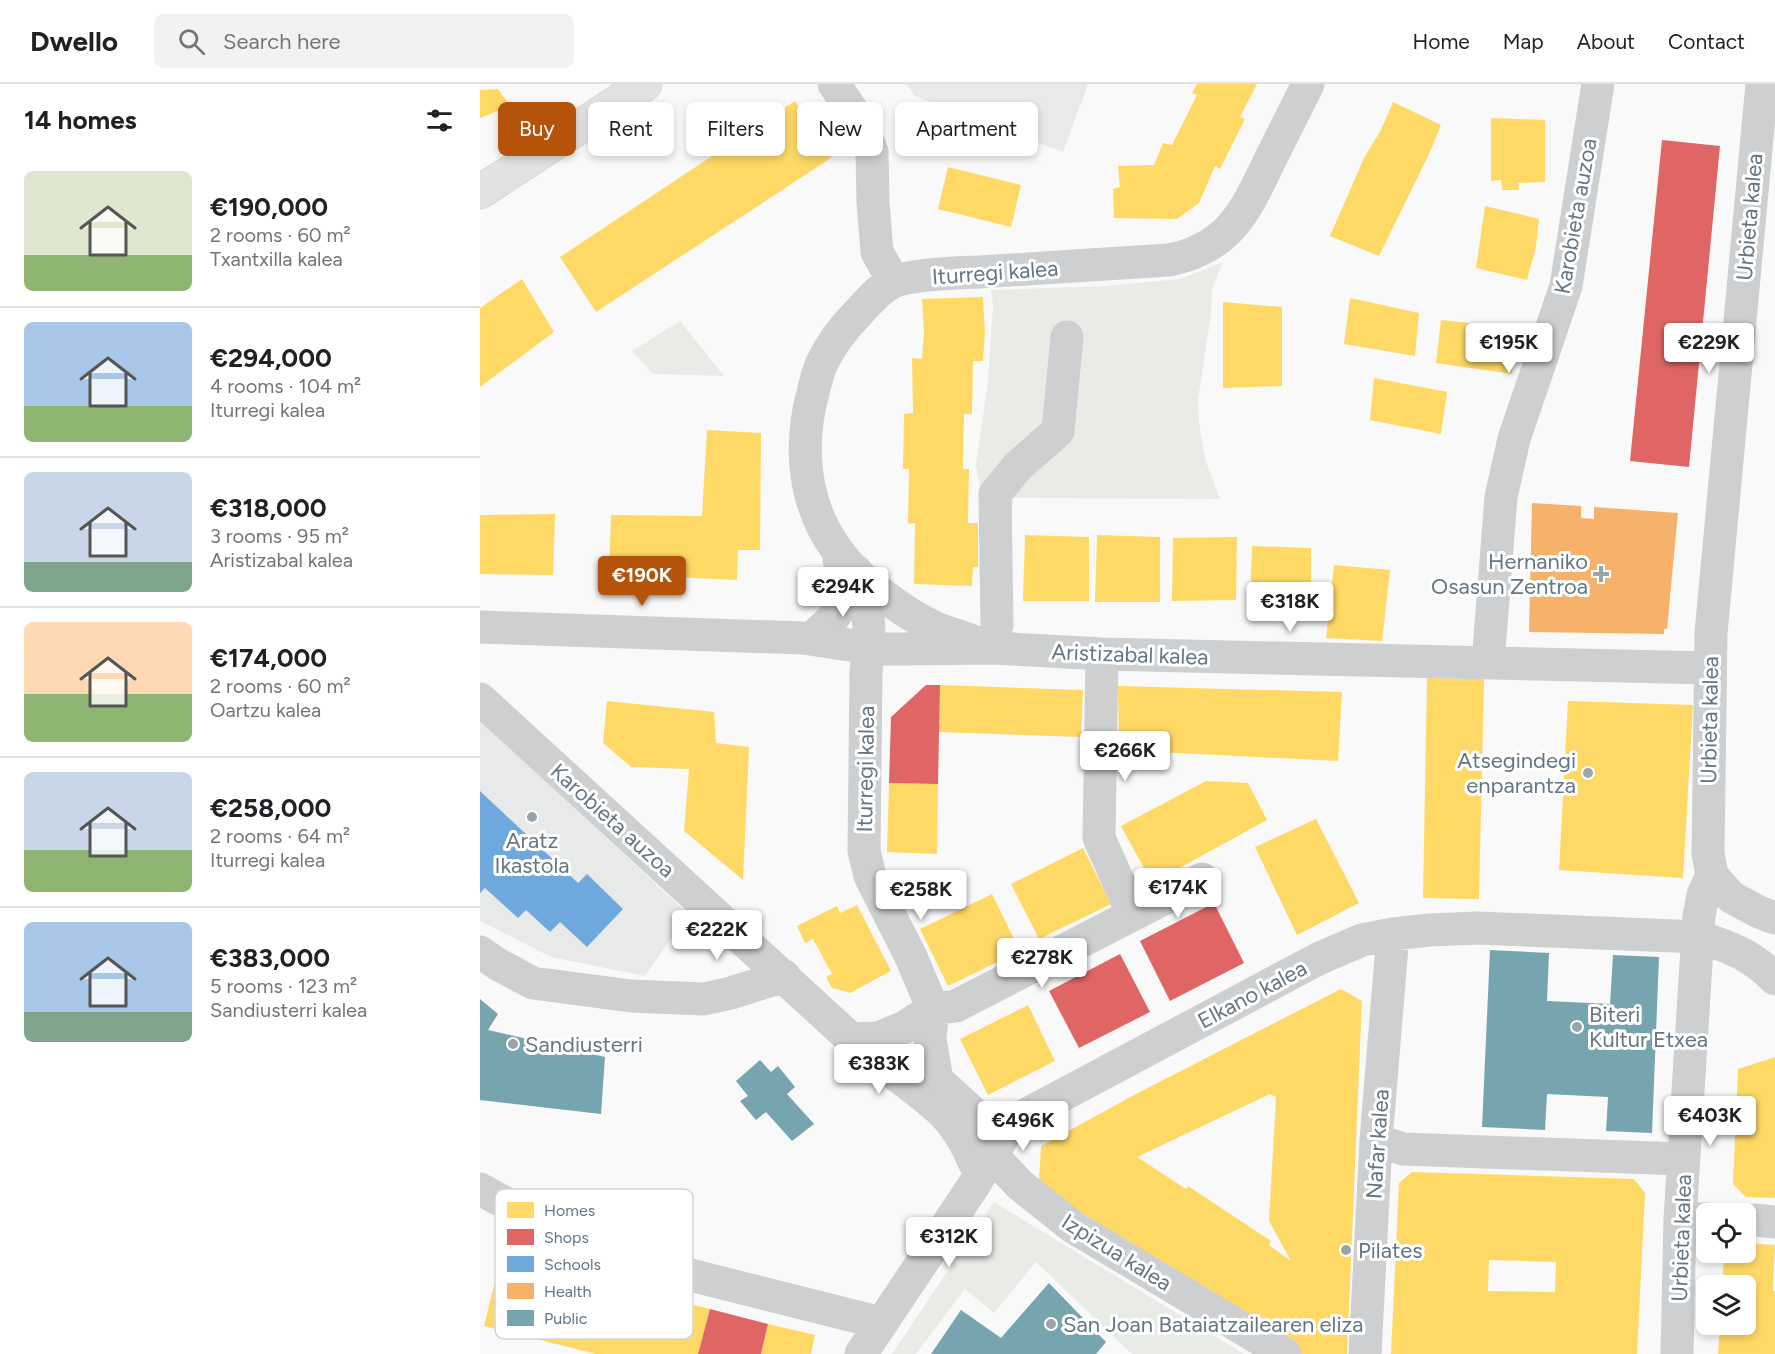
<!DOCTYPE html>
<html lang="en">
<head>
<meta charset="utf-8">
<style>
	:root { --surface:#fff; --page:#f2f2f2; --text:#202124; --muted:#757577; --line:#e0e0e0; --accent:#b45309 }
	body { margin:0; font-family:Figtree,sans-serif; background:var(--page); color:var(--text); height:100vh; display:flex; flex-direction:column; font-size:22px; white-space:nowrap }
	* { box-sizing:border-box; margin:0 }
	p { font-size:20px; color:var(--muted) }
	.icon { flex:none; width:33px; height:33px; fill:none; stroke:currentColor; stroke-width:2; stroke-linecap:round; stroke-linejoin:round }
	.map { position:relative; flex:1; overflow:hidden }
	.details { display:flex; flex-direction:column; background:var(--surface); width:480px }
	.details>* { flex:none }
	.guide { position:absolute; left:18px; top:18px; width:570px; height:54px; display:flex; gap:12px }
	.fabs { position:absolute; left:1216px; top:1119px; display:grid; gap:12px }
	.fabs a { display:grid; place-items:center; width:60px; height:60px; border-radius:9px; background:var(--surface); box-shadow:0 3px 9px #0003; font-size:30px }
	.price { position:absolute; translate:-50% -51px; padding:0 14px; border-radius:6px; background:#fff; color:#222; font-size:20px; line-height:39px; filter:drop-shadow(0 2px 3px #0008) }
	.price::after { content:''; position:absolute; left:50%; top:36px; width:18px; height:14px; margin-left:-9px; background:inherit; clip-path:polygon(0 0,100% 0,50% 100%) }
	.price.selected { background:var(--accent); color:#fff }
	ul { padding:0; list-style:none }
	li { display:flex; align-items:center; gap:18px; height:150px; padding:0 24px }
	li+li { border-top:2px solid var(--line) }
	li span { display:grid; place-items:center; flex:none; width:168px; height:120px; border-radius:9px; color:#555 }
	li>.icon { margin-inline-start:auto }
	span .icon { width:72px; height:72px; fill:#fffc; stroke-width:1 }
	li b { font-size:26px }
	h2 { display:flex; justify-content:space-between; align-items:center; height:72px; padding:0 24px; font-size:26px }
	.pill { padding:0 21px; border-radius:9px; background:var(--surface); box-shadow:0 3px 9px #0003; font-size:21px; line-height:54px }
	.pill.selected { background:var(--accent); color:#fff }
	header { display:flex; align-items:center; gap:36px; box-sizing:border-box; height:84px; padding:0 30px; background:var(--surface); border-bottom:2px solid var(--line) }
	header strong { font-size:28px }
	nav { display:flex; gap:33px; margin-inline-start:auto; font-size:21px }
	.search { width:420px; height:54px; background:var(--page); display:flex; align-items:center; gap:15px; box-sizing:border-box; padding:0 21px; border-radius:9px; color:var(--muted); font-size:22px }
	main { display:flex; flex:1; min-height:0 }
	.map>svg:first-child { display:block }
	.built { fill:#e8e9e9 }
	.green { fill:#e8ebe6 }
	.homes { fill:#ffd966; fill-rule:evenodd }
	.shops { fill:#e06666 }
	.schools { fill:#6fa8dc }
	.health { fill:#f6b26b }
	.public { fill:#76a5af }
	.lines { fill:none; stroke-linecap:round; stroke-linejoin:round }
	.major-casing { stroke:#d5d6d7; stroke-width:35 }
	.minor { stroke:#cecfd0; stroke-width:33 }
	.major { stroke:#e1e2e2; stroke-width:33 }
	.poi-dot { fill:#99a4ac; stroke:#fff; stroke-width:2 }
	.labels { text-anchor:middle; stroke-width:6; stroke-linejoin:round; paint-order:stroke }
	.street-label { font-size:22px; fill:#657683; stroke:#fff }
	.poi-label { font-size:22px; fill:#657683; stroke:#fff; text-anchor:start }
	.key { fill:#fff; stroke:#d1d6da; stroke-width:1.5 }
	.key-label { font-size:16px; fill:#657683 }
</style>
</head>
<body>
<header>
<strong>Dwello</strong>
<div class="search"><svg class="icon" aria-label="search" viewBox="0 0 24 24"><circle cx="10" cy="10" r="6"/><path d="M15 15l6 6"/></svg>Search here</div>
<nav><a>Home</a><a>Map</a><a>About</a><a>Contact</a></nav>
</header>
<main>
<section class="details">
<h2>14 homes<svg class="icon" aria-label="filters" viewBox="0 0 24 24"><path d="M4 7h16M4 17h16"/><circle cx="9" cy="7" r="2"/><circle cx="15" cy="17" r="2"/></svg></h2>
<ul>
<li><span style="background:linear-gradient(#dfe7d0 70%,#8fb573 0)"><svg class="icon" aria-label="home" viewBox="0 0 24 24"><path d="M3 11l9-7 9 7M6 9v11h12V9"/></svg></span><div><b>€190,000</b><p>2 rooms · 60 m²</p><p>Txantxilla kalea</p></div></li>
<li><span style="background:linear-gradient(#a9c7e8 70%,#8fb573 0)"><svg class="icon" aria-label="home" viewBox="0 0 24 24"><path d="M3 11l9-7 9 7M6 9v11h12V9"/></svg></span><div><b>€294,000</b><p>4 rooms · 104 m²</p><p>Iturregi kalea</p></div></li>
<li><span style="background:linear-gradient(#c9d6e8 75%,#7fa58c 0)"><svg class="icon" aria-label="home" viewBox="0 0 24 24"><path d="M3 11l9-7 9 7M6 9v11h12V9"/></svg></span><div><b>€318,000</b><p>3 rooms · 95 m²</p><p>Aristizabal kalea</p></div></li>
<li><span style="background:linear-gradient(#ffd9b3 60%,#8fb573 0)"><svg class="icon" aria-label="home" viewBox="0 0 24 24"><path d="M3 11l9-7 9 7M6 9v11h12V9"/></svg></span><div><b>€174,000</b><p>2 rooms · 60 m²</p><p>Oartzu kalea</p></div></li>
<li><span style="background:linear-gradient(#c9d6e8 65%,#8fb573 0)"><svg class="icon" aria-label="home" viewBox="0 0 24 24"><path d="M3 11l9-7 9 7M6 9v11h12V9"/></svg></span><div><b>€258,000</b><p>2 rooms · 64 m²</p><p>Iturregi kalea</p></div></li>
<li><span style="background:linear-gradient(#a9c7e8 75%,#7fa58c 0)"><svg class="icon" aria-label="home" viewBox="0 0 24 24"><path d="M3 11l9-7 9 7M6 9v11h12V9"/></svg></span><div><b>€383,000</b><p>5 rooms · 123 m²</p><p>Sandiusterri kalea</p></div></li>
</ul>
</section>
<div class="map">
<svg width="1295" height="1270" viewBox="0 0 1295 1270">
	<rect width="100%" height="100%" fill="#f9f9f9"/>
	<path class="built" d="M426 0H608L583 68 435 12Z
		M0 636 208 830 165 892 71 873 0 837Z"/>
	<path class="green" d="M743 178 732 205 731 230 718 315 719 339 726 378 740 415 533 414 528 475 502 416 496 381 508 298 513 222 511 206 626 202 700 195Z
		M200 237 244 292 173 290 152 267Z
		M514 1118 764 1270H652L556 1178 514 1229 485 1205 436 1270H412Z"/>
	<path class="homes" d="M717 0H777L760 33 765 35 740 85 735 82 719 119 697 135 634 134 633 105 640 103 638 82 674 81 683 59 692 61 717 11 712 9Z
		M18 5 30 22 0 34V6Z
		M315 17 351 74 116 228 80 173Z
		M913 18 961 41 950 68 899 172 850 152 884 74 901 46Z
		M1011 34 1065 36V98L1038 99 1039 106H1022L1021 96 1011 97Z
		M468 83 541 101 531 143 458 125Z
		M1005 122 1059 135 1056 163 1047 196 996 184Z
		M42 195 74 248 0 303V224Z
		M503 213 505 248 503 277H493L492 330H484L483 385H489L488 439H498V483H493L492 502 434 500 435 439 428 440 429 385H423L424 330 433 329 432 274 442 275 444 248 442 215Z
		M870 214 939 229 935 272 864 260Z
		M743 218 802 223V302L743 304Z
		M961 236 1035 244 1032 290 956 279Z
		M894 294 967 308 961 350 890 336Z
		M227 346 281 349 280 466H258L257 496 129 490 131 431 222 432Z
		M75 430 73 491 0 490V431Z
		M545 451 609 453V517H543Z
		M617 451 680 453V518H615Z
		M757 453 756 516 692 517 693 454Z
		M772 462 831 464V521L770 523Z
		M854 481 910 486 902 557 846 554Z
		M947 594 1004 595 999 815 943 814Z
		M460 601 603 606 601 653 458 648Z
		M638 602 862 608 858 677 639 666Z
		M127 617 234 628 236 659 269 663 263 796 204 747 209 685 151 683 123 659Z
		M1088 617 1213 621 1203 794 1079 786Z
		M726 697 768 699 787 736 672 799 641 742Z
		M409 699 458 700 457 770 407 768Z
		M836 735 879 819 817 851 775 763Z
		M603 764 631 820 559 855 531 800Z
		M512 810 540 867 468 902 440 845Z
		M377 821 411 887 370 909 352 904 346 893 352 890 333 855 325 859 317 842 357 822 360 829Z
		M861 905 882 917 867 1270H817L660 1175 559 1097 561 1062 656 1010ZM790 1010 796 1013 789 1137 811 1177 789 1161 791 1157 708 1102 706 1105 657 1073Z
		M548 921 575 977 508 1011 480 955Z
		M1295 973V1114L1266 1113 1253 1100 1258 985Z
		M932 1088 1154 1095 1165 1109 1157 1270H911L919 1099ZM1009 1176 1076 1178 1075 1208 1008 1207Z
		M1266 1159 1295 1161 1293 1207H1295V1270H1238L1240 1240H1266V1202H1242L1244 1171 1246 1168H1266Z
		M21 1173 230 1225 218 1270H116L4 1242Z
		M288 1240 335 1251 331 1270H281Z"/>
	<path class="shops" d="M1182 56 1240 62 1209 383 1150 377Z
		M446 601H460L458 700 409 699 411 633Z
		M734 819 764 879 690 917 660 857Z
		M640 870 670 928 599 964 569 907Z
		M230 1225 288 1240 281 1270H218Z"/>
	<path class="schools" d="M0 707 98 799 107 790 143 825 107 863 80 838 70 848 46 826 38 834 5 804 0 809Z"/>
	<path class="health" d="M1052 419 1101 422V434L1114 435V423L1198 429 1187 545H1184V550L1049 548Z"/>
	<path class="public" d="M1010 866 1069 869 1067 917 1130 920 1133 871 1179 873 1172 1049 1126 1047 1128 1013 1067 1010 1065 1046 1002 1043Z
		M0 915 18 930 8 946 125 973 121 1030 0 1016Z
		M280 976 291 988 298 982 315 1003 307 1010 334 1040 312 1057 286 1028 276 1036 260 1017 268 1012 256 997Z
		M569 1199 626 1258 616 1270H451L481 1226 521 1254Z"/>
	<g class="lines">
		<g class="major-casing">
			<path id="major" d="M0 108 165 0"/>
		</g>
		<path class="minor" d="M354 0 382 41 392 68 393 118 397 168 414 198
			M376 487C391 527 391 546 386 588L384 767 390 792 431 873 453 925 450 955 457 996 491 1027 511 1070 540 1101 593 1143 805 1270
			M517 541 515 410 538 382 578 347 587 253
			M0 543 323 554 389 564 417 565 514 564 622 570 1229 584
			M330 555C364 527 370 518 359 475
			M495 558C484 553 472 550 461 546 428 533 377 495 357 466 323 420 318 360 334 305 336 297 338 287 342 279 351 260 364 243 379 228 389 217 400 204 413 198 432 190 477 189 499 188 562 184 626 180 689 176 749 164 765 128 789 78 802 52 815 26 828 0
			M622 570 619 754 653 830
			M1008 579 1021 413 1034 355 1086 202 1118 0
			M0 615C124 728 246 841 370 954 398 979 431 1000 459 1025 474 1039 486 1059 494 1078
			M1232 791 1251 813 1279 828 1295 834
			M0 868 19 881 53 899 151 912 224 915 251 909 304 892
			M371 955 398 954 425 943 453 925 476 922 722 795
			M896 1056 923 1065 1203 1075
			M0 1105 49 1132 135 1172 401 1239
			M1200 1135H1227
			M1274 1136 1295 1138
			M381 1270 494 1101 532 1038 838 875 882 856 913 850 949 846 998 844 1219 853C1250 863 1272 871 1295 895
			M885 1270 896 1056 913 850
			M1197 1270 1200 1135 1219 832 1223 811 1232 791 1228 770 1231 549 1282 0"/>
		<use href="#major" class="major"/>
	</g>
	<g class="poi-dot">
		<path d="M1118 481h6v6h6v6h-6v6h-6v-6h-6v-6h6z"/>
		<circle cx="1108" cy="689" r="6"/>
		<circle cx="52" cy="733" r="6"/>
		<circle cx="1097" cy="943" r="6"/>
		<circle cx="33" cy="960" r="6"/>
		<circle cx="866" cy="1166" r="6"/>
		<circle cx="571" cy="1240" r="6"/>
	</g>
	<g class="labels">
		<g class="street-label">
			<text transform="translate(1095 132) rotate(-80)" y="8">Karobieta auzoa</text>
			<text transform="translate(1269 133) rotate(-85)" y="8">Urbieta kalea</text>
			<text transform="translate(515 188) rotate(-4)" y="8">Iturregi kalea</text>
			<text transform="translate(650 570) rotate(2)" y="8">Aristizabal kalea</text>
			<text transform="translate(1229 636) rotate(-89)" y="8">Urbieta kalea</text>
			<text transform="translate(385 685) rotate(-89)" y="8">Iturregi kalea</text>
			<text transform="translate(133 736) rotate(42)" y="8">Karobieta auzoa</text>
			<text transform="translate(772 910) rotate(-28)" y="8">Elkano kalea</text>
			<text transform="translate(897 1060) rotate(-86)" y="8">Nafar kalea</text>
			<text transform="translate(1201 1154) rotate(-88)" y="8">Urbieta kalea</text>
			<text transform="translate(637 1168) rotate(32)" y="8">Izpizua kalea</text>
		</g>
		<g class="poi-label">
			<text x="1108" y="485" text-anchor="end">Hernaniko<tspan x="1108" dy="25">Osasun Zentroa</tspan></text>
			<text x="1096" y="684" text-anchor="end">Atsegindegi<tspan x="1096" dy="25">enparantza</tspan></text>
			<text x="52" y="764" text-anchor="middle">Aratz<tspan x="52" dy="25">Ikastola</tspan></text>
			<text x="1109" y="938">Biteri<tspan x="1109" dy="25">Kultur Etxea</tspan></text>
			<text x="45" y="968">Sandiusterri</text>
			<text x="878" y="1174">Pilates</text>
			<text x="583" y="1248">San Joan Bataiatzailearen eliza</text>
		</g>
	</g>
	<rect x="15" y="1105" width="198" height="150" rx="9" class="key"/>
	<rect x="27" y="1118" width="27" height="16" fill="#ffd966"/>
	<rect x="27" y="1145" width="27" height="16" fill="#e06666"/>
	<rect x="27" y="1172" width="27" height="16" fill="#6fa8dc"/>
	<rect x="27" y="1199" width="27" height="16" fill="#f6b26b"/>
	<rect x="27" y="1226" width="27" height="16" fill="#76a5af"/>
	<g class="key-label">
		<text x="64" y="1132">Homes</text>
		<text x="64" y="1159">Shops</text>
		<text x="64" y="1186">Schools</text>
		<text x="64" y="1213">Health</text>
		<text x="64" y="1240">Public</text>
	</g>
</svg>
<div class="fabs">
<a><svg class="icon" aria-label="locate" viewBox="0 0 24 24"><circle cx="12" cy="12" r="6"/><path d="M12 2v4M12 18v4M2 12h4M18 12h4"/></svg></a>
<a><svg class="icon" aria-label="layers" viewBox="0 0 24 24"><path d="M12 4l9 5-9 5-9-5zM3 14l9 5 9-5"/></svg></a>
</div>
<b class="price" style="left:1029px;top:290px">€195K</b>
<b class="price" style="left:1229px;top:290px">€229K</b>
<b class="price selected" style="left:162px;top:523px">€190K</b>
<b class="price" style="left:363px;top:534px">€294K</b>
<b class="price" style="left:810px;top:549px">€318K</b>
<b class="price" style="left:645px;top:698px">€266K</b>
<b class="price" style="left:698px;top:835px">€174K</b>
<b class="price" style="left:441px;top:837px">€258K</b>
<b class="price" style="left:237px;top:877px">€222K</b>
<b class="price" style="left:562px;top:905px">€278K</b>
<b class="price" style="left:399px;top:1011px">€383K</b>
<b class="price" style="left:1230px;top:1063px">€403K</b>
<b class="price" style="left:543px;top:1068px">€496K</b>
<b class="price" style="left:469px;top:1184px">€312K</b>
<div class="guide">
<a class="pill selected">Buy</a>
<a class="pill">Rent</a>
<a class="pill">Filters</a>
<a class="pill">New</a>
<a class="pill">Apartment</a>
</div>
</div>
</main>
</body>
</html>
